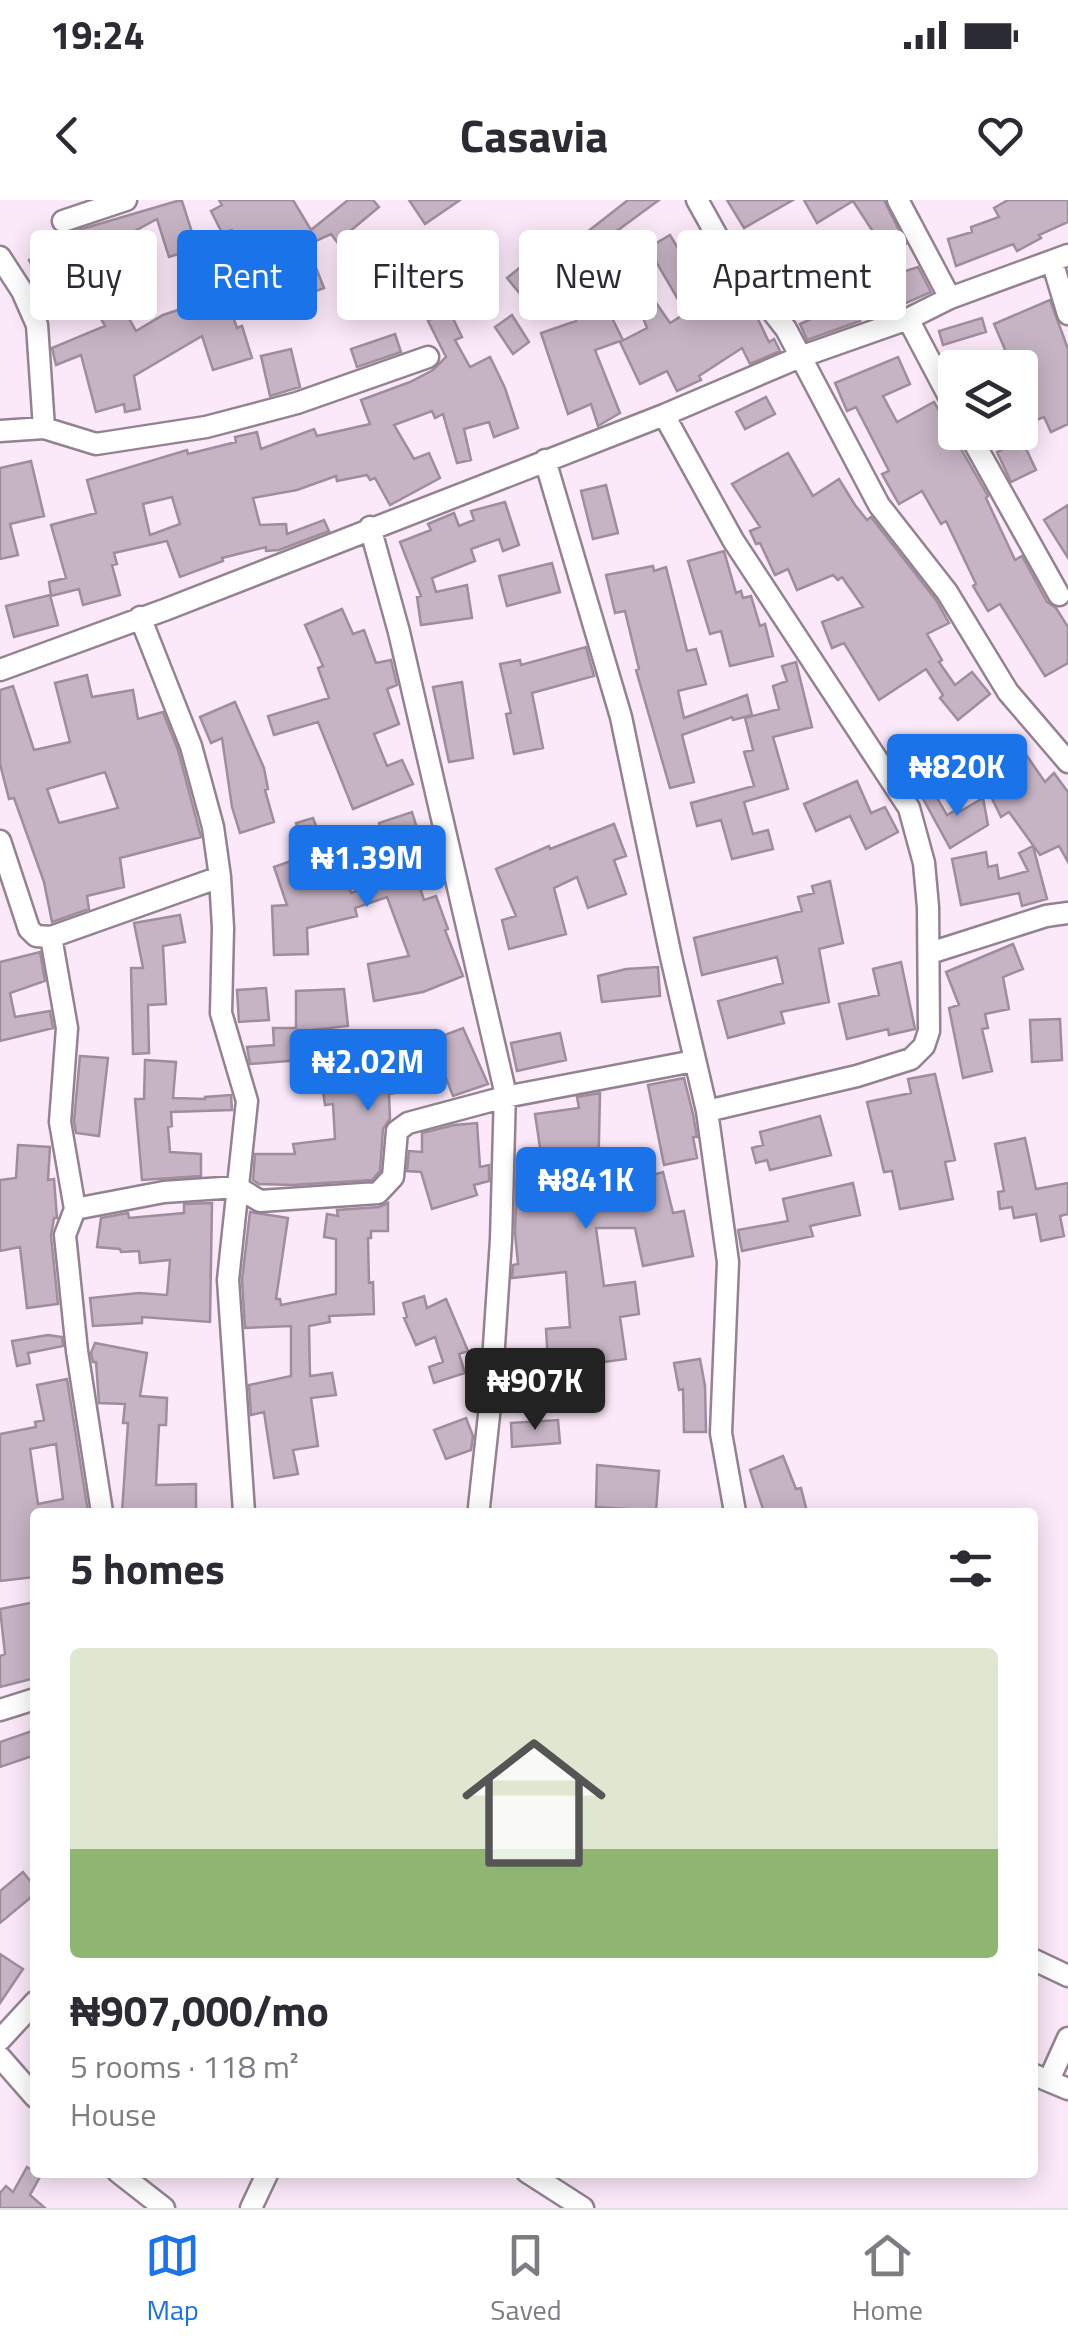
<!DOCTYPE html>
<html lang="en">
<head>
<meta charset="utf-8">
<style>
	:root { --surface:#fff; --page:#f2f2f3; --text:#2b2b33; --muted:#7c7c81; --line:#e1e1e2; --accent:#1a73e8 }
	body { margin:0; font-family:"Titillium Web",sans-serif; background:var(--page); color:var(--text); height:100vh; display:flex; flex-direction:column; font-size:38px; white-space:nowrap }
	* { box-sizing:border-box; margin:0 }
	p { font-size:32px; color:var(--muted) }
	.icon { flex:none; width:55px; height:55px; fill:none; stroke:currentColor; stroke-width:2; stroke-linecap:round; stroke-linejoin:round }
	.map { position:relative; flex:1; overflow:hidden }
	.details { position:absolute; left:30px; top:1308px; width:1008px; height:670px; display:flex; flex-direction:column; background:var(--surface); border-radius:10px; box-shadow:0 5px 25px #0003 }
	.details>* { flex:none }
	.hud { position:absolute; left:30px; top:30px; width:1010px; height:90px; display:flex; gap:20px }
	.tools { position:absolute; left:938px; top:150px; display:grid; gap:20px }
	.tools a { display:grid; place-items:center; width:100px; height:100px; border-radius:10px; background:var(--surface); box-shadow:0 5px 25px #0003; font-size:50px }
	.price { position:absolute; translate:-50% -85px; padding:0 22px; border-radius:10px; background:var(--accent); color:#fff; font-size:32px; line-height:65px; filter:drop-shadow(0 2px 5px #0008) }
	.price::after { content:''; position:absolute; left:50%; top:60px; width:30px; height:22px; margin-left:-15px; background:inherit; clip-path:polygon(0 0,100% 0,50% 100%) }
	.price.selected { background:#222; color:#fff }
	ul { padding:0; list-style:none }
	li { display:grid; align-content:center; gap:20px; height:530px; padding:0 40px }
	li+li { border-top:2px solid var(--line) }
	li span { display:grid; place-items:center; height:310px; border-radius:10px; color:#555 }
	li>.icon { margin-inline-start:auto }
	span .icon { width:180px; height:180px; fill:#fffc; stroke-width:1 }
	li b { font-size:42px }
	h2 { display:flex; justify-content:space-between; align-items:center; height:120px; padding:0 40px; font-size:42px }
	.tag { padding:0 35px; border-radius:10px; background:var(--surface); box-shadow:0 5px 25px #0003; font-size:35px; line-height:90px }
	.tag.selected { background:var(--accent); color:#fff }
	.status { display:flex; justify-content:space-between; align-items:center; height:70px; padding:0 50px; background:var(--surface); direction:ltr }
	.status svg { height:28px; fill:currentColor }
	header { display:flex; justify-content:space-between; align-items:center; height:130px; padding:0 40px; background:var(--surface); font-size:45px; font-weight:700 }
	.tabs { display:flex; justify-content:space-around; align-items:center; height:140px; border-top:2px solid var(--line); background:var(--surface); font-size:28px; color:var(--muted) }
	.tabs a { display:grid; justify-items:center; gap:5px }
	.tabs .selected { color:var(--accent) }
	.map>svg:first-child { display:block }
	.building { fill:#c6b4c4; stroke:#9e8d9c; stroke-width:2.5; fill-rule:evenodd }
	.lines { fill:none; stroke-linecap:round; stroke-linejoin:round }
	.minor-casing { stroke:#938291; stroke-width:25 }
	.minor { stroke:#fff; stroke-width:20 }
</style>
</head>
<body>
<div class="status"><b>19:24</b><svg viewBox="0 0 49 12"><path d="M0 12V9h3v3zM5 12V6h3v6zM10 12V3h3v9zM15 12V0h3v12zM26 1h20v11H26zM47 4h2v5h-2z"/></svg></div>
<header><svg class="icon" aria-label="back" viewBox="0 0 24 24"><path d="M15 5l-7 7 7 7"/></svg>Casavia<svg class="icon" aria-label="heart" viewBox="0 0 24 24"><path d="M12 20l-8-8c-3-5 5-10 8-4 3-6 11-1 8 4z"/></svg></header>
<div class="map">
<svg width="1068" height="2008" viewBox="0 0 1068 2008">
	<rect width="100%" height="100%" fill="#fbe9f9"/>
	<path class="building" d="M219 0H293L311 30 348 0H373L379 7 337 42 331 34 307 45 324 88 264 111 232 30 222 33 211 11 222 5Z
		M409 0H460L425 24Z
		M628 0H659L610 36 670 123 686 113 648 48 670 35 682 55 704 44 725 83 730 79 752 107 769 142 774 139 780 151 750 164 742 148 699 176 701 180 677 191 667 171 640 184 620 142 647 128 628 78 601 96 623 140 595 150 620 213 598 226 591 204 568 214 541 133 576 121 552 67 585 40 582 36Z
		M727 0H793L744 28Z
		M804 0H884L906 44 830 93 846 90 860 121 807 140 800 124 816 117 800 84 779 97 767 81 774 76 769 68 814 39 823 53 872 30 853 1 817 23Z
		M1008 0H1068V22L1039 35 1041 38 1017 51 1013 44 956 66 948 39 972 32 971 27 999 17 994 8Z
		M177 1H182L197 48 169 57 157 19 124 37 141 70 111 86 136 131 163 115 225 94 237 128 242 126 252 158 213 170 202 136 134 176 140 209 125 212 124 204 96 212 81 155 56 165 52 148 105 126 93 105 97 102 76 63 40 81 29 60 72 38 70 34 75 31Z
		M532 58 550 80 526 101 507 78Z
		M918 67 931 92 888 111 877 80Z
		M1050 100 1068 149V224L1051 232 1044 217 1029 223 1022 208 1026 206 1020 188V168H1013L994 124Z
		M449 110 462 137 455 140 470 167 490 157 505 188 518 228 494 237 489 222 464 229 471 260 457 263 443 214 435 218 432 211 394 225 414 259 429 253 440 278 390 305 375 278 370 280 367 275 337 281 336 276 297 290 253 298 260 325 286 324 287 334 324 320 329 331 279 350 266 351V347L222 358 223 361 180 377 167 341 114 353 117 364 112 365 120 395 83 405 79 389 51 396 49 382 66 378 51 325 96 313 87 280 187 250 188 254 236 242 235 237 257 232 261 249 314 229 317 236 370 224 361 200 410 182 433 170 446 157 428 121ZM172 297 180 324 150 335 143 304Z
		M512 115 529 142 513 154 495 127Z
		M982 118 986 132 943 145 939 131Z
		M395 134 401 152 357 167 351 149Z
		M291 149 300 187 270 196 261 156Z
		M898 157 910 184 883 196 897 222 934 202 988 296 986 298 1015 360 1022 356 1047 402 1056 408 1068 427V463L1045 476 1000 404 988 411 973 386 976 384 946 321 941 324 922 291 899 304 882 274 889 271 856 207 847 211 835 183Z
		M766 197 775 214 745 229 736 212Z
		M1022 240 1036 270 1011 282 997 252Z
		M788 253 813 296 839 279 855 305 867 320 871 317 936 400 949 423 927 434 942 460 939 462 955 485 972 472 990 494 958 520 940 498 943 495 926 469 879 500 844 443 832 448 822 422 863 407 842 377 838 380 833 375 797 390 788 369 775 375 760 343 756 344 750 331 760 327 732 284Z
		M31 261 44 316 10 324 18 355 0 359V268Z
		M606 285 618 333 593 339 581 291Z
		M505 302 519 345 503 351 499 339 471 349 475 361 432 378 436 392 467 385 472 418 421 425 417 397 421 396 400 342 431 330 428 324 454 313 459 326 474 320 471 311Z
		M1068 305V358L1044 320Z
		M724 351 736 393 741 391 743 398 751 396 760 426 765 424 773 456 730 466 721 431 710 434 688 361Z
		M552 363 560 392 507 406 499 376Z
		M653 366 654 371 666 367 687 451 696 449 706 484 678 491 684 518 747 495 752 515 733 520 732 517 682 535 694 582 670 588 636 470 639 469 625 411 615 413 606 375Z
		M50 395 58 425 14 437 6 406Z
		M342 409 353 434 364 430 376 463 391 460 397 485 387 489 399 524 374 534 387 566 402 560 413 584 353 609 318 522 274 535 268 516 329 498 318 468 323 466 305 425Z
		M586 447 594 476 532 493 543 548 514 554 506 514 511 513 500 464 520 460 521 465Z
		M796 462 812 527 773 537 788 589 744 602 753 634 768 630 773 649 732 659 721 620 697 626 691 603 754 586 744 552 753 550 745 518 779 509 773 486 787 481 782 466Z
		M87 475 92 497 133 490 138 519 163 512 178 550 201 637 120 658 124 687 87 696 89 709 52 722 44 682 14 598 9 599 0 564V490L13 486 34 550 70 542 55 483ZM105 572 118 608 59 623 47 589Z
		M462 482 473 558 449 562 433 487Z
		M235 502 264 568 268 589 265 590 274 622 240 633 232 607 222 538 211 543 200 517Z
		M976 537 1008 569 1027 556 1045 582 1054 573 1068 592V662L1059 646 1040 655 1009 612 1001 617 981 576 971 579 953 560Z
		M857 581 871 613 885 607 898 632 866 649 850 616 816 631 804 604Z
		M932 589 947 615 958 609 959 612 983 598 988 625 950 648 921 595Z
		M412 612 422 644 407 649 424 700 436 696 448 729 445 730 463 776 423 792 374 801 368 764 409 756 387 697 355 708 357 716 307 728 308 754 274 755 272 706 287 705 274 667 305 656 296 623 313 618 322 641 331 638 351 693 396 678 379 623Z
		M614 624 626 656 614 660 626 694 588 708 577 677 554 688 566 734 509 749 502 720 516 716 496 669 549 646 550 649Z
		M1033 646 1047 699 1022 706 1019 693 961 705 952 659 986 652 988 667 997 665 999 679 1028 671 1019 653Z
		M830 681 843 743 819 749 829 802 781 812 784 823 728 838 718 801 783 783 777 757 702 775 694 738 802 711 798 697 814 693 812 686Z
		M180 715 185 742 163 746 166 804 148 805 149 853 133 854 131 768H143L134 723Z
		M1013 744 1023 769 1003 777 1009 809 985 814 988 828 982 829 992 871 963 878 949 808 959 805 946 772Z
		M40 752 45 781 10 793 15 817 50 811 53 828 0 841V762Z
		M901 762 915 829 889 835 888 829 847 839 839 804 879 795 873 769Z
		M658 767 660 796 602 802 598 776 626 769Z
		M266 788 269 820 239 822 237 790Z
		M344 789 348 826 311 830 312 859 250 864 247 847 274 845 273 828H296V791Z
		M1060 819 1062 860 1032 862 1030 820Z
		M463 828 488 884 453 896 441 865 392 883 394 893 389 894 390 919 383 929 380 971 372 980 292 985 259 984 253 980 255 954H295L293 944 335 939 333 904 325 905 321 878 364 872 362 863 404 854 403 851Z
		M560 833 566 860 517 871 511 843Z
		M80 856 108 858 99 936 76 933 74 921Z
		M145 860 176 862 173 898 205 899V897L231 895 232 910 171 912 172 926 168 927 170 952 201 954V976L142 980 135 899H144Z
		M935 874 955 960 945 962 953 999 900 1009 892 971 884 972 867 902 911 893 908 879Z
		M684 878 693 914 697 937H693L697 958 664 965 648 885Z
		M600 893 598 985H618V1002L653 995 649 976 663 972 673 1013 684 1011 693 1056 643 1066 635 1028H596L604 1086 635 1082 639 1114 620 1117 626 1159 590 1164 548 1163 546 1129 570 1127 566 1072 512 1078 513 1065 518 1064 515 1033 517 958 541 954 535 914 579 908 577 897Z
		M820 916 831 955 770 970 767 960 756 963 752 948 763 945 760 932Z
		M477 923 480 967 489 965V981L474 985 477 995 432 1009 421 972 407 971 409 951 422 952V933L454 925Z
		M1025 938 1036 989 1068 983V1014L1060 1016 1064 1036 1041 1041 1036 1014 1014 1018 1012 1007 1000 1009 998 992 1004 991 995 944Z
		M18 945 50 947 48 980 54 979 57 1018H54L51 1036 58 1104 27 1108 20 1047 0 1051V980L16 978Z
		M853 983 860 1015 810 1026 813 1036 742 1051 738 1030 788 1021 783 999Z
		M212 1003 210 1122 142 1117V1123L93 1126 90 1098 139 1093 167 1095 170 1060 140 1063 139 1051 121 1052 120 1049 97 1047 101 1018 128 1013 129 1018 184 1013V1004Z
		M388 1003V1031H371V1038H368L369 1083 373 1082 374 1114 329 1116 330 1122 309 1126 310 1176 332 1173 336 1195 311 1198 318 1246 293 1250 298 1274 274 1278 264 1212 251 1215 249 1185 291 1176V1126L245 1128 242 1080 250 1012 288 1018 276 1099H280L281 1105 336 1094V1039L324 1037 327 1014 338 1016 337 1010 379 1007Z
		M424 1096 427 1108 446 1099 468 1151 459 1154 465 1173 434 1183 429 1167 443 1162 435 1137 416 1145 404 1118 407 1117 403 1103Z
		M48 1135 62 1137 63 1146 28 1153 30 1163 17 1166 12 1141Z
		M95 1143 147 1153 140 1196 167 1198 166 1225H159L156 1285 196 1284V1312H122L128 1223H123L125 1204 99 1203 96 1162H93L91 1153Z
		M700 1159 705 1186 706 1232H684L683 1189 679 1190 674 1163Z
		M67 1179 88 1312H35V1377L0 1381V1234L36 1227 35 1222 44 1220 37 1185ZM56 1244 63 1299 38 1304 30 1249Z
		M466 1218 473 1236 471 1250 446 1259 434 1230Z
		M558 1220 560 1243 512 1247 511 1223Z
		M783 1256 796 1289 801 1288 807 1312H764L750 1270Z
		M597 1265 659 1271 656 1311 596 1307Z
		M35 1402V1478L0 1487V1456L5 1454 0 1409Z
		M35 1530V1555L0 1567V1542Z
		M23 1672 35 1687V1694L0 1723V1691Z
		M0 1754 23 1769 0 1803Z
		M27 1967 41 1975 30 1995 45 2008H0V1993L6 1986 13 1992Z"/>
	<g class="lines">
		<g class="minor-casing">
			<path id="minor" d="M697 0 726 52 786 129 879 305 947 392 1008 492 1068 562
				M898 0 950 98
				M63 21 126 0
				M0 57 22 91 37 125 44 228
				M1052 61 1068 114
				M908 119 955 208
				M0 231 44 228 96 244 206 227 297 203 428 157
				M968 232 1059 395
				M545 260 621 517 671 757 707 911 857 876 911 859 924 846 929 831 928 707 924 663 909 608 733 340 664 215
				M370 327 399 432 505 891 501 1040 490 1206 479 1307
				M140 417 191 546 213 627 220 677 223 728 221 813 247 901 228 1080 244 1312
				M0 470 167 409 664 215 800 157 908 119 950 98 1068 55
				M0 641 29 729 36 736 51 737 220 677
				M51 737 67 828 60 922 75 1009
				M930 753 1046 716 1068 713
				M707 911 728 1062 721 1233 735 1312
				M102 1312 77 1151 65 1035 75 1009 164 992 237 987 260 1001 378 993 393 977 397 931 408 923 505 897 694 861
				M0 1510 35 1499
				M1032 1759 1068 1776
				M0 1840 35 1802
				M0 1857 35 1897
				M1032 1874 1068 1889
				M1049 1880 1068 1838
				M118 1972 164 2008
				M527 1972 583 2008
				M251 2008 268 1972"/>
		</g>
		<use href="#minor" class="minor"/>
	</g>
</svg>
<div class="tools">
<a><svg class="icon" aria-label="layers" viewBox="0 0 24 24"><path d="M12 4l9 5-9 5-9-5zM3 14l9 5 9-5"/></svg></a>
</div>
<b class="price" style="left:957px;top:619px">₦820K</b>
<b class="price" style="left:367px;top:710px">₦1.39M</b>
<b class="price" style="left:368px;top:914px">₦2.02M</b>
<b class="price" style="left:586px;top:1032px">₦841K</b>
<b class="price selected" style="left:535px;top:1233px">₦907K</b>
<div class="hud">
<a class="tag">Buy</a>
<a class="tag selected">Rent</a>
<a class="tag">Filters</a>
<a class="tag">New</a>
<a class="tag">Apartment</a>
</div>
<section class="details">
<h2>5 homes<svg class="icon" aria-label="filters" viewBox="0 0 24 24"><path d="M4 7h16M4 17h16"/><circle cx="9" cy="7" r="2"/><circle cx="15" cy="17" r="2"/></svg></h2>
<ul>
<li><span style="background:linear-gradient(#dfe7d0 65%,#8fb573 0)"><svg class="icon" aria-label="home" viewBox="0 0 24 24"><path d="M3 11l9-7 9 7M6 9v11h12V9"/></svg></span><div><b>₦907,000/mo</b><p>5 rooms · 118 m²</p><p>House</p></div></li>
</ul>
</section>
</div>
<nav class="tabs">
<a class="selected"><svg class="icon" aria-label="map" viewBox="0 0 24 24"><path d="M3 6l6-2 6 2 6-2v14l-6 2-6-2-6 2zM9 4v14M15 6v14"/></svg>Map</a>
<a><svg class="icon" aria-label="saved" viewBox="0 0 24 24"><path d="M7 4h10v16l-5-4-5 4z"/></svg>Saved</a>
<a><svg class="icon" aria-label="home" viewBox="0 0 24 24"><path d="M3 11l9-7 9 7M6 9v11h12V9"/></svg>Home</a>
</nav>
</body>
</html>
